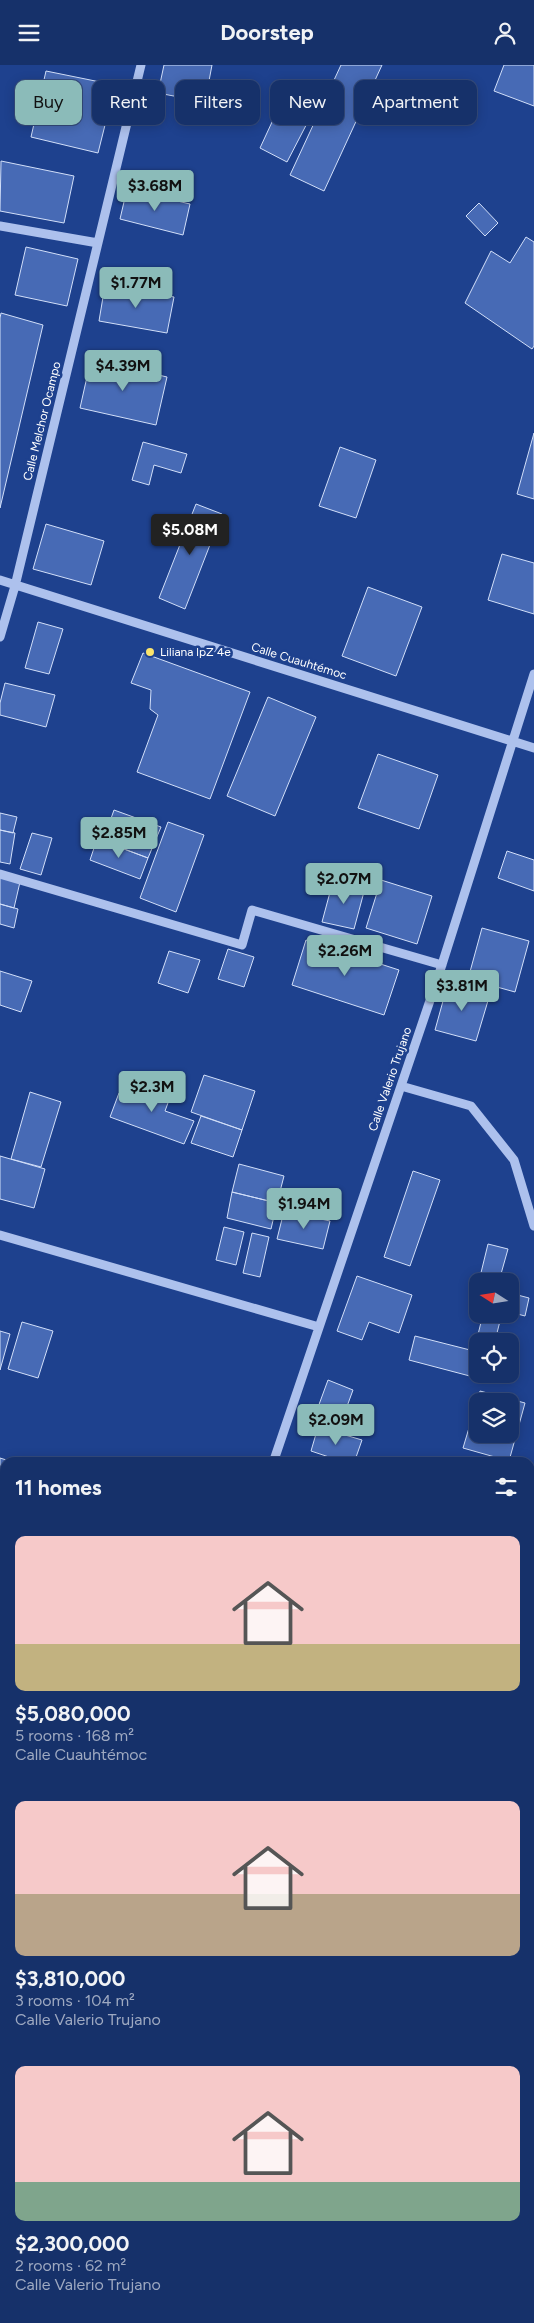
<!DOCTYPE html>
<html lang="en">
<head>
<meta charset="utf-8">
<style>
	:root { --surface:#16316a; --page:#233d72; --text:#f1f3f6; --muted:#9ea9c1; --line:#354c7e; --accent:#8bbbb9 }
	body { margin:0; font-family:Figtree,sans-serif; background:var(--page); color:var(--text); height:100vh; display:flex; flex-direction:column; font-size:19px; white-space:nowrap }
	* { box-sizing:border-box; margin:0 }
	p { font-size:16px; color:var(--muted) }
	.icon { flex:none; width:28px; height:28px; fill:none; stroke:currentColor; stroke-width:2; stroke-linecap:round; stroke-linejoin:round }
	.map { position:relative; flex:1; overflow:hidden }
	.drawer { position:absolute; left:0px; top:1392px; width:535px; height:866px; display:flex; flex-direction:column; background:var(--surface); border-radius:15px 15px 0 0; box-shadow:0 2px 12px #0003,0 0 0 1px var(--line) }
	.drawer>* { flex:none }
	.guide { position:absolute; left:15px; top:15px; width:505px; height:45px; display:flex; gap:10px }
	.needle { width:32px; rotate:282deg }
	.controls { position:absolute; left:469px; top:1208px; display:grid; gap:10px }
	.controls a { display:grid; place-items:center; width:50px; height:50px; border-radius:10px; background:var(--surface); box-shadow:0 2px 12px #0003,0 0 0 1px var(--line); font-size:25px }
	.price { position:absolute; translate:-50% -42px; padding:0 11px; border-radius:5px; background:var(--accent); color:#111; font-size:16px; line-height:32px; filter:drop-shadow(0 1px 2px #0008) }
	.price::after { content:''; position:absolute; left:50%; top:30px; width:15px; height:11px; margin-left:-8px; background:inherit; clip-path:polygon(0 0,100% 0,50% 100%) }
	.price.on { background:#222; color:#fff }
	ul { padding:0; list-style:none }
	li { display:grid; align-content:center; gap:10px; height:265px; padding:0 15px }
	li span { display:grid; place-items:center; height:155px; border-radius:10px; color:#555 }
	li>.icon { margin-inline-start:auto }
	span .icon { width:90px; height:90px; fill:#fffc; stroke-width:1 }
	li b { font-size:21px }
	h2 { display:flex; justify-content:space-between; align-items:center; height:60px; padding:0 15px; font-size:21px }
	.pill { padding:0 18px; border-radius:10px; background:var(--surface); box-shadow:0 2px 12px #0003,0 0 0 1px var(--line); font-size:18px; line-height:45px }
	.pill.on { background:var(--accent); color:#111 }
	header { display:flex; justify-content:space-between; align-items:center; height:65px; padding:0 15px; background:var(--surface); font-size:22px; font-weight:700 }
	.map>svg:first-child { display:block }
	.building { fill:#476ab5; stroke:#d2dff9; fill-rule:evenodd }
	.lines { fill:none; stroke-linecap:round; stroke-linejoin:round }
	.minor { stroke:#adc1ed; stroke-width:9 }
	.poi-dot { fill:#fbe46c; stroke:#1e418e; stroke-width:2 }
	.labels { text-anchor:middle; stroke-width:5; stroke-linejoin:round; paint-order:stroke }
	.street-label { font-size:12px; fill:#fff; stroke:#1e418e }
	.poi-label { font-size:12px; fill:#fff; stroke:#1e418e; text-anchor:start }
</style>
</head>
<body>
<header><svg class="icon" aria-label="menu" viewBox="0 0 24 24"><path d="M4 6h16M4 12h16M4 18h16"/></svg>Doorstep<svg class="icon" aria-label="person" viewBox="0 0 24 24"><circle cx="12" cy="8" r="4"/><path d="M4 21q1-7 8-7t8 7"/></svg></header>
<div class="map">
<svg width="534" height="2258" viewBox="0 0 534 2258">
	<rect width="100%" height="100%" fill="#1e418e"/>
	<path class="building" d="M164 0H212L205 37 158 28Z
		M341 0H382L324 126 290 110Z
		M504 0H534V41L494 26Z
		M46 6 115 20 98 88 31 72Z
		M285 29 315 43 287 97 260 83Z
		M1 96 74 111 64 158 0 146Z
		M127 124 190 139 183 170 120 154Z
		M479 138 498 158 485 171 466 151Z
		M526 172 534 177V281L532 284 465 238 491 186 510 198Z
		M26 182 78 194 67 241 15 230Z
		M105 220 174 232 167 268 99 256Z
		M1 248 43 260 0 443V253Z
		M91 294 167 312 156 360 80 343Z
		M534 368V434L517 429Z
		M143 377 187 389 181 408 154 400 149 420 132 415Z
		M340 382 376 395 356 453 319 441Z
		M196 439 222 449 185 544 159 533Z
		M46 459 104 476 91 520 33 504Z
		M502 489 534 498V549L488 535Z
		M368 522 422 542 396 611 342 591Z
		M38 557 63 564 49 609 25 603Z
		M143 588 250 627 210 734 137 707 158 650 150 644 151 625 131 618Z
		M5 618 55 630 46 662 0 650V638Z
		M268 632 316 652 275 751 227 731Z
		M378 689 438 710 419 764 358 743Z
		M114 745 161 762 148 793 103 776Z
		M0 748 17 752 13 768 0 765Z
		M168 757 204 770 176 847 140 833Z
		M0 765 15 768 10 799 0 797Z
		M32 768 52 773 41 810 20 804Z
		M97 774 148 793 140 814 90 795Z
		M507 786 534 795V826L498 813Z
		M0 811 20 817 14 843 0 839Z
		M381 815 432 831 417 879 366 863Z
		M333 816 365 823 354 864 322 857Z
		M0 839 18 844 14 863 0 859Z
		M482 863 529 876 515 927 468 914Z
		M306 875 399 905 384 950 292 920Z
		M228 884 254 892 244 922 218 914Z
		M169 886 200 895 188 928 158 918Z
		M0 906 32 916 21 947 0 940Z
		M448 918 490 929 476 976 435 965Z
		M204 1010 255 1026 242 1065 191 1047Z
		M143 1015 172 1027 165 1046 194 1056 184 1079 110 1052 119 1028 135 1033Z
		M30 1027 61 1037 41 1102 11 1094Z
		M201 1051 242 1065 233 1092 191 1078Z
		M0 1091 45 1104 34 1143 0 1134Z
		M239 1099 284 1111 277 1138 232 1127Z
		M413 1106 440 1115 410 1201 384 1192Z
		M232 1127 277 1138 271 1164 227 1153Z
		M284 1146 330 1156 323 1184 277 1174Z
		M224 1162 244 1167 236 1200 216 1195Z
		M252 1168 269 1172 260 1212 243 1208Z
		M488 1179 508 1184 499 1216H479Z
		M357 1211 412 1230 399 1268 369 1257 362 1275 337 1266Z
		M478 1220V1239L473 1237Z
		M510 1228 529 1233 525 1251 510 1247Z
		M483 1249 501 1252 495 1276H478V1309H486L485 1315 409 1295 415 1271 474 1286Z
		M22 1257 53 1266 38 1313 8 1304Z
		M0 1266 10 1269 0 1305Z
		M328 1315 353 1325 342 1355 317 1345Z
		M480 1326 525 1338 509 1396 463 1383ZM478 1336H510V1369H478Z
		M318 1362 362 1375 354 1398H347L311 1386Z
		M0 1393 16 1398H5V1435L0 1434Z
		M0 1795 5 1797 0 1815Z
		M4 1796H5V1873L0 1871V1810Z
		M0 1931 5 1933V1945L0 1959Z
		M530 1958 534 1959V1990L532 1997Z
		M530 2086 534 2087V2126H530Z
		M5 2253V2254L45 2255 44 2258H3Z
		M56 2254H78L77 2258Z
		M158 2254H178L176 2258Z"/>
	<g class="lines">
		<path class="minor" d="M0 161 98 178
			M0 515 534 683
			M0 572 15 521 141 0
			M0 809 242 880 252 845 442 900
			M401 1021 471 1041 514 1095 534 1161
			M0 1170 319 1262
			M275 1394 286 1398
			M273 1398 439 909 534 609
			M530 1470 534 1471
			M0 1900 5 1901
			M530 2047 534 2048
			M0 2198 5 2184"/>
	</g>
	<circle class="poi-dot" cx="150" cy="587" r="5"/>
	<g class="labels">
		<g class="street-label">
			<text transform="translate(42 356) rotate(-76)" y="4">Calle Melchor Ocampo</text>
			<text transform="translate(299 596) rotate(17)" y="4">Calle Cuauhtémoc</text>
			<text transform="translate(390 1014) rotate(-71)" y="4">Calle Valerio Trujano</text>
		</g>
		<g class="poi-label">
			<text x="160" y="591">Liliana lpZ 4e</text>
		</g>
	</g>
</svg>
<div class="controls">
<a><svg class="needle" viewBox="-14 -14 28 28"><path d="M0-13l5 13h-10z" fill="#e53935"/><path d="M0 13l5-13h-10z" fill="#9ea9c1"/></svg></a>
<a><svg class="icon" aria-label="locate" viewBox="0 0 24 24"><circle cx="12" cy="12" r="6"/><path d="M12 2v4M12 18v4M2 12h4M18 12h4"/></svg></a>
<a><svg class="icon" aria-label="layers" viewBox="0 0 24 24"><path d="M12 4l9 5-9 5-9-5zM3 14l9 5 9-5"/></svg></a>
</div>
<b class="price" style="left:155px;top:147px">$3.68M</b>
<b class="price" style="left:136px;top:244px">$1.77M</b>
<b class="price" style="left:123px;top:327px">$4.39M</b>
<b class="price on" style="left:190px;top:491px">$5.08M</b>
<b class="price" style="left:119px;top:794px">$2.85M</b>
<b class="price" style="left:344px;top:840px">$2.07M</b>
<b class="price" style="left:345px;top:912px">$2.26M</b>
<b class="price" style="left:462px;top:947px">$3.81M</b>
<b class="price" style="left:152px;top:1048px">$2.3M</b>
<b class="price" style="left:304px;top:1165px">$1.94M</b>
<b class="price" style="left:336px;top:1381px">$2.09M</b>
<div class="guide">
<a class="pill on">Buy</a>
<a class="pill">Rent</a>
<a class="pill">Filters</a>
<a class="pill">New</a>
<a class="pill">Apartment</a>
</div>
<section class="drawer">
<h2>11 homes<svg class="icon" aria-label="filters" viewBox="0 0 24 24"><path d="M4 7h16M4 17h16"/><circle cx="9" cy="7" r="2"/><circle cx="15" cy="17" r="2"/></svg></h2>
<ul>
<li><span style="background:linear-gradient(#f6c9c9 70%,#c2b280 0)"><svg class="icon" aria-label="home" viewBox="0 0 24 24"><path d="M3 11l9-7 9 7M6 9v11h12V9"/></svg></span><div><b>$5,080,000</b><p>5 rooms · 168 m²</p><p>Calle Cuauhtémoc</p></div></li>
<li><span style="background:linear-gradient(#f6c9c9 60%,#b9a48a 0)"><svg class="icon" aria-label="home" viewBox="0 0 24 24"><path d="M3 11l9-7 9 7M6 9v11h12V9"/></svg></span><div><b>$3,810,000</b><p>3 rooms · 104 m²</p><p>Calle Valerio Trujano</p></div></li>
<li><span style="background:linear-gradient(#f6c9c9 75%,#7fa58c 0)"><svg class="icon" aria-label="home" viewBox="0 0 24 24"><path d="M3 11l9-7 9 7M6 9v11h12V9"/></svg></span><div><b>$2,300,000</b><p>2 rooms · 62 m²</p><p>Calle Valerio Trujano</p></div></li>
</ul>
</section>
</div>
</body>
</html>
